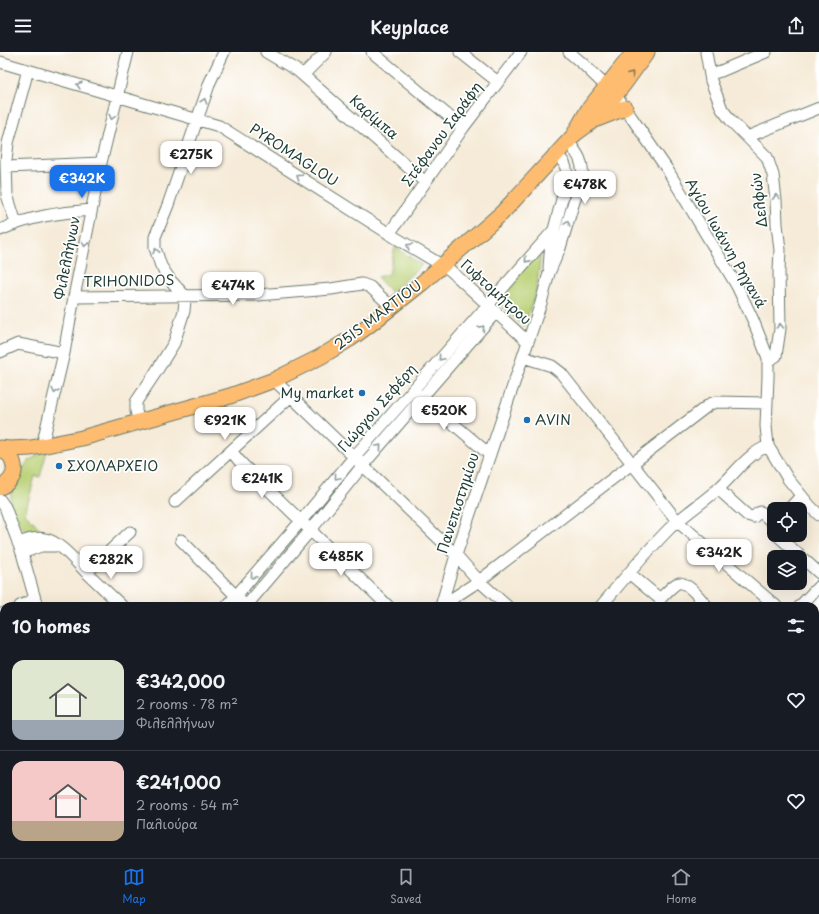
<!DOCTYPE html>
<html lang="en">
<head>
<meta charset="utf-8">
<style>
	:root { --surface:#171b24; --page:#242831; --text:#f1f3f6; --muted:#9ea1a6; --line:#363941; --accent:#1a73e8 }
	body { margin:0; font-family:"Playpen Sans",sans-serif; background:var(--page); color:var(--text); height:100vh; display:flex; flex-direction:column; font-size:15px; white-space:nowrap }
	* { box-sizing:border-box; margin:0 }
	p { font-size:13px; color:var(--muted) }
	.icon { flex:none; width:22px; height:22px; fill:none; stroke:currentColor; stroke-width:2; stroke-linecap:round; stroke-linejoin:round }
	.map { position:relative; flex:1; overflow:hidden }
	.details { position:absolute; left:0px; top:550px; width:819px; height:256px; display:flex; flex-direction:column; background:var(--surface); border-radius:12px 12px 0 0; box-shadow:0 4px 16px #0002 }
	.details>* { flex:none }
	.buttons { position:absolute; left:767px; top:450px; display:grid; gap:8px }
	.buttons a { display:grid; place-items:center; width:40px; height:40px; border-radius:8px; background:var(--surface); box-shadow:0 4px 16px #0002; font-size:20px }
	.price { position:absolute; translate:-50% -34px; padding:0 9px; border-radius:8px; background:#fff; color:#222; font-size:13px; line-height:26px; filter:drop-shadow(0 1px 2px #0008) }
	.price::after { content:''; position:absolute; left:50%; top:24px; width:12px; height:9px; margin-left:-6px; background:inherit; clip-path:polygon(0 0,100% 0,50% 100%) }
	.price.selected { background:var(--accent); color:#fff }
	ul { padding:0; list-style:none }
	li { display:flex; align-items:center; gap:12px; height:100px; padding:0 12px }
	li+li { border-top:1px solid var(--line) }
	li span { display:grid; place-items:center; flex:none; width:112px; height:80px; border-radius:12px; color:#555 }
	li>.icon { margin-inline-start:auto }
	span .icon { width:48px; height:48px; fill:#fffc; stroke-width:1 }
	li b { font-size:17px }
	h2 { display:flex; justify-content:space-between; align-items:center; height:48px; padding:0 12px; font-size:17px }
	header { display:flex; justify-content:space-between; align-items:center; height:52px; padding:0 12px; background:var(--surface); font-size:18px; font-weight:600 }
	.menu { display:flex; justify-content:space-around; align-items:center; height:56px; border-top:1px solid var(--line); background:var(--surface); font-size:11px; color:var(--muted) }
	.menu a { display:grid; justify-items:center; gap:2px }
	.menu .selected { color:var(--accent) }
	.map>svg:first-child { display:block }
	.green { fill:#b9d074; stroke:#6c8654 }
	.lines { fill:none; stroke-linecap:round; stroke-linejoin:round }
	.minor-casing { stroke:#6a7a6d; stroke-width:13 }
	.major-casing { stroke:#6a7a6d; stroke-width:17 }
	.minor { stroke:#fff; stroke-width:11 }
	.major { stroke:#febc70; stroke-width:15 }
	.oneway { stroke:#83764f }
	.oneway2 { stroke:#8f9e9a }
	.poi-dot { fill:#1f6fb2; stroke:#fff; stroke-width:1.5 }
	.labels { text-anchor:middle; stroke-width:3.5; stroke-linejoin:round; paint-order:stroke }
	.street-label { font-size:14px; fill:#1f3d34; stroke:#fff }
	.poi-label { font-size:14px; fill:#1f3d34; stroke:#fff; text-anchor:start }
</style>
</head>
<body>
<header><svg class="icon" aria-label="menu" viewBox="0 0 24 24"><path d="M4 6h16M4 12h16M4 18h16"/></svg>Keyplace<svg class="icon" aria-label="share" viewBox="0 0 24 24"><path d="M12 15V3M7 8l5-5 5 5M5 13v7h14v-7"/></svg></header>
<div class="map">
<svg width="819" height="806" viewBox="0 0 819 806">
	<rect width="100%" height="100%" fill="#fff"/>
	<filter id="ink" filterUnits="userSpaceOnUse"><feTurbulence type="fractalNoise" baseFrequency=".025" numOctaves="2"/><feDisplacementMap in="SourceGraphic" scale="8" xChannelSelector="R" yChannelSelector="G"/><feConvolveMatrix kernelMatrix="1 2 1 2 8 2 1 2 1" color-interpolation-filters="sRGB"/></filter>
	<filter id="wash" filterUnits="userSpaceOnUse"><feTurbulence type="fractalNoise" baseFrequency=".012" numOctaves="4" result="noise"/><feDisplacementMap in="SourceGraphic" scale="16" xChannelSelector="R" yChannelSelector="G"/><feGaussianBlur stdDeviation="0.9" result="paint"/><feColorMatrix in="noise" values="0 0 0 0 0 0 0 0 0 0 0 0 0 0 0 0 0 1.4 0 .05"/><feComposite in="paint" operator="in"/></filter>
	<g filter="url(#wash)">
		<rect width="100%" height="100%" fill="#f6ebd8"/>
		<path class="green" d="M395 195 422 213 391 240 377 225 389 222Z
			M542 195 536 239 524 275 497 249Z
			M47 399 40 425 35 424 25 461 45 482C39 481 32 481 27 479 21 476 16 469 13 462 4 435 21 408 47 399Z
			M819 648V764L815 768V652Z"/>
	</g>
	<g filter="url(#ink)">
		<g class="lines">
			<g class="minor-casing">
				<path id="minor" d="M266 0 298 19 425 130
					M372 0 463 76
					M460 0 498 30
					M569 0 583 12 615 43 625 56 667 117 737 234 753 268 768 306V325L766 374 768 394 788 427 810 454 819 463
					M706 0 711 29 722 57 732 70 767 105 773 123 776 148 777 172 780 198 779 219 780 277 776 304 768 309
					M0 10 219 74 396 186 450 218 528 290
					M710 22 721 19 766 0
					M303 23 326 0
					M747 85 819 56
					M6 115 101 111
					M16 171 7 143 6 109 8 91 28 18
					M0 178C32 164 58 161 91 158
					M389 182 463 76 521 0
					M549 216 551 189 567 128 566 116 564 111 557 102
					M74 245 258 243 331 237 362 232 370 235 392 255
					M0 300 18 292 64 301
					M523 305 552 314 561 321 678 470 776 554
					M274 328 456 503 479 529 507 554
					M416 340 490 403
					M139 370 136 359V350L154 323 174 291 184 259 185 248 184 243 171 229 161 214 155 196V185L168 153 210 30 224 0
					M42 394 64 301 74 245 101 111 128 0
					M231 399 241 411 301 469 388 554
					M718 437 747 463 754 465 758 461 761 460 774 472
					M0 448 5 455 22 501 37 554
					M175 450 291 344
					M789 457 801 444
					M777 483 819 521
					M181 488 241 549
					M18 491C27 488 36 485 45 487 59 489 76 510 86 520 98 531 110 543 122 554
					M22 501 41 494H55
					M87 520 130 480
					M629 521 660 547C665 542 670 536 676 532 685 526 701 548 707 554
					M20 554 35 547
					M227 554 301 469 354 405 553 179
					M246 554 310 479 363 413 496 260
					M441 554 456 503 541 251 549 221 560 196 582 123C584 109 576 100 568 89
					M441 554 479 529 710 352 716 350 767 351
					M601 554C623 528 646 500 670 476 685 462 702 451 718 437 734 423 747 402 768 394
					M800 554 819 534
					M0 563 4 561
					M815 589 819 593
					M815 637 819 634
					M89 802 90 806
					M187 802V806
					M213 802 217 806
					M405 802 412 806
					M693 802 699 806
					M743 802 747 806
					M0 804 5 802
					M359 806 360 802
					M754 806 757 802"/>
			</g>
			<g class="major-casing">
				<path id="major" d="M597 67 625 56
					M576 79 588 58 634 0
					M0 396 10 397 31 396 82 386 230 344 274 328 320 305 350 287 368 274 422 231 502 161 575 82 598 65 624 32 647 0
					M0 396C18 405 20 427 0 435
					M0 659 4 669
					M57 802 58 806"/>
			</g>
			<use href="#minor" class="minor"/>
			<use href="#major" class="major"/>
		</g>
		<defs><path id="oneway-chevron" d="M-2-3.5L2.5 0L-2 3.5" fill="none" stroke-width="1.6" stroke-linecap="round" stroke-linejoin="round"/></defs>
		<use class="oneway" href="#oneway-chevron" transform="translate(631 22) rotate(-54)"/>
		<g class="oneway2">
			<use href="#oneway-chevron" transform="translate(79 33) rotate(-164)"/>
			<use href="#oneway-chevron" transform="translate(204 49) rotate(-71)"/>
			<use href="#oneway-chevron" transform="translate(112 65) rotate(104)"/>
			<use href="#oneway-chevron" transform="translate(299 125) rotate(-147)"/>
			<use href="#oneway-chevron" transform="translate(776 145) rotate(-95)"/>
			<use href="#oneway-chevron" transform="translate(567 171) rotate(-73)"/>
			<use href="#oneway-chevron" transform="translate(85 192) rotate(101)"/>
			<use href="#oneway-chevron" transform="translate(409 194) rotate(-149)"/>
			<use href="#oneway-chevron" transform="translate(156 199) rotate(-101)"/>
			<use href="#oneway-chevron" transform="translate(527 208) rotate(132)"/>
			<use href="#oneway-chevron" transform="translate(780 274) rotate(-90)"/>
			<use href="#oneway-chevron" transform="translate(482 276) rotate(-49)"/>
			<use href="#oneway-chevron" transform="translate(441 306) rotate(131)"/>
			<use href="#oneway-chevron" transform="translate(55 339) rotate(103)"/>
			<use href="#oneway-chevron" transform="translate(379 395) rotate(-49)"/>
			<use href="#oneway-chevron" transform="translate(337 425) rotate(130)"/>
			<use href="#oneway-chevron" transform="translate(253 524) rotate(131)"/>
		</g>
	</g>
	<g class="poi-dot">
		<circle cx="362" cy="341" r="4"/>
		<circle cx="527" cy="368" r="4"/>
		<circle cx="59" cy="414" r="4"/>
	</g>
	<g class="labels">
		<g class="street-label">
			<text transform="translate(374 65) rotate(41)" y="5">Καρίμπα</text>
			<text transform="translate(442 82) rotate(-54)" y="5">Στέφανου Σαράφη</text>
			<text transform="translate(294 103) rotate(33)" y="5">PYROMAGLOU</text>
			<text transform="translate(759 148) rotate(-97)" y="5">Δελφών</text>
			<text transform="translate(726 191) rotate(60)" y="5">Αγίου Ιωάννη Ρηγανά</text>
			<text transform="translate(67 206) rotate(-79)" y="5">Φιλελλήνων</text>
			<text transform="translate(129 229) rotate(-1)" y="5">TRIHONIDOS</text>
			<text transform="translate(496 240) rotate(42)" y="5">Γυφτομήτρου</text>
			<text transform="translate(378 263) rotate(-37)" y="5">25IS MARTIOU</text>
			<text transform="translate(377 356) rotate(-49)" y="5">Γιώργου Σεφέρη</text>
			<text transform="translate(458 451) rotate(-72)" y="5">Πανεπιστημίου</text>
		</g>
		<g class="poi-label">
			<text x="354" y="346" text-anchor="end">My market</text>
			<text x="535" y="373">AVIN</text>
			<text x="67" y="419">ΣΧΟΛΑΡΧΕΙΟ</text>
		</g>
	</g>
</svg>
<div class="buttons">
<a><svg class="icon" aria-label="locate" viewBox="0 0 24 24"><circle cx="12" cy="12" r="6"/><path d="M12 2v4M12 18v4M2 12h4M18 12h4"/></svg></a>
<a><svg class="icon" aria-label="layers" viewBox="0 0 24 24"><path d="M12 4l9 5-9 5-9-5zM3 14l9 5 9-5"/></svg></a>
</div>
<b class="price" style="left:191px;top:123px">€275K</b>
<b class="price selected" style="left:82px;top:147px">€342K</b>
<b class="price" style="left:585px;top:153px">€478K</b>
<b class="price" style="left:233px;top:254px">€474K</b>
<b class="price" style="left:444px;top:379px">€520K</b>
<b class="price" style="left:225px;top:389px">€921K</b>
<b class="price" style="left:262px;top:447px">€241K</b>
<b class="price" style="left:719px;top:521px">€342K</b>
<b class="price" style="left:341px;top:525px">€485K</b>
<b class="price" style="left:111px;top:528px">€282K</b>
<section class="details">
<h2>10 homes<svg class="icon" aria-label="filters" viewBox="0 0 24 24"><path d="M4 7h16M4 17h16"/><circle cx="9" cy="7" r="2"/><circle cx="15" cy="17" r="2"/></svg></h2>
<ul>
<li><span style="background:linear-gradient(#dfe7d0 75%,#9aa5b1 0)"><svg class="icon" aria-label="home" viewBox="0 0 24 24"><path d="M3 11l9-7 9 7M6 9v11h12V9"/></svg></span><div><b>€342,000</b><p>2 rooms · 78 m²</p><p>Φιλελλήνων</p></div><svg class="icon" aria-label="heart" viewBox="0 0 24 24"><path d="M12 20l-8-8c-3-5 5-10 8-4 3-6 11-1 8 4z"/></svg></li>
<li><span style="background:linear-gradient(#f6c9c9 75%,#b9a48a 0)"><svg class="icon" aria-label="home" viewBox="0 0 24 24"><path d="M3 11l9-7 9 7M6 9v11h12V9"/></svg></span><div><b>€241,000</b><p>2 rooms · 54 m²</p><p>Παλιούρα</p></div><svg class="icon" aria-label="heart" viewBox="0 0 24 24"><path d="M12 20l-8-8c-3-5 5-10 8-4 3-6 11-1 8 4z"/></svg></li>
</ul>
</section>
</div>
<nav class="menu">
<a class="selected"><svg class="icon" aria-label="map" viewBox="0 0 24 24"><path d="M3 6l6-2 6 2 6-2v14l-6 2-6-2-6 2zM9 4v14M15 6v14"/></svg>Map</a>
<a><svg class="icon" aria-label="saved" viewBox="0 0 24 24"><path d="M7 4h10v16l-5-4-5 4z"/></svg>Saved</a>
<a><svg class="icon" aria-label="home" viewBox="0 0 24 24"><path d="M3 11l9-7 9 7M6 9v11h12V9"/></svg>Home</a>
</nav>
</body>
</html>
